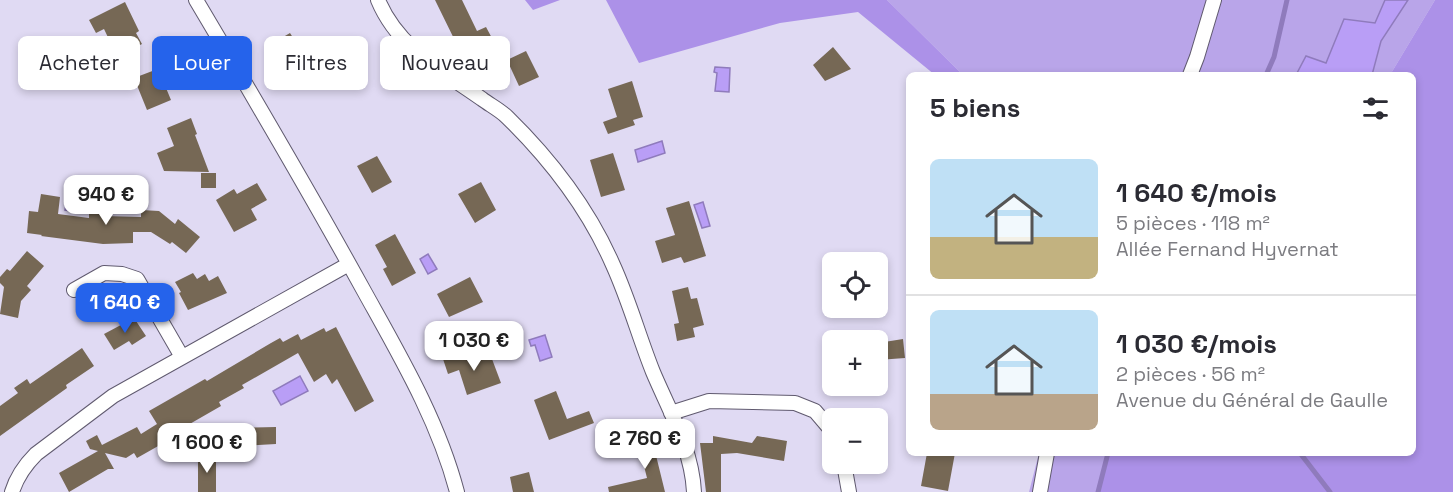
<!DOCTYPE html>
<html lang="fr">
<head>
<meta charset="utf-8">
<style>
	:root { --surface:#fff; --page:#f2f2f3; --text:#2b2b33; --muted:#7c7c81; --line:#e1e1e2; --accent:#2563eb }
	body { margin:0; font-family:"Space Grotesk",sans-serif; background:var(--page); color:var(--text); height:100vh; display:flex; flex-direction:column; font-size:22px; white-space:nowrap }
	* { box-sizing:border-box; margin:0 }
	p { font-size:20px; color:var(--muted) }
	.icon { flex:none; width:33px; height:33px; fill:none; stroke:currentColor; stroke-width:2; stroke-linecap:round; stroke-linejoin:round }
	.map { position:relative; flex:1; overflow:hidden }
	.side { position:absolute; left:906px; top:72px; width:510px; height:384px; display:flex; flex-direction:column; background:var(--surface); border-radius:9px; box-shadow:0 3px 9px #0003 }
	.side>* { flex:none }
	.top-card { position:absolute; left:18px; top:36px; width:570px; height:54px; display:flex; gap:12px }
	.buttons { position:absolute; left:822px; top:252px; display:grid; gap:12px }
	.buttons a { display:grid; place-items:center; width:66px; height:66px; border-radius:9px; background:var(--surface); box-shadow:0 3px 9px #0003; font-size:30px }
	.price { position:absolute; translate:-50% -51px; padding:0 14px; border-radius:12px; background:#fff; color:#222; font-size:20px; line-height:39px; filter:drop-shadow(0 2px 3px #0008) }
	.price::after { content:''; position:absolute; left:50%; top:36px; width:18px; height:14px; margin-left:-9px; background:inherit; clip-path:polygon(0 0,100% 0,50% 100%) }
	.price.active { background:var(--accent); color:#fff }
	ul { padding:0; list-style:none }
	li { display:flex; align-items:center; gap:18px; height:150px; padding:0 24px }
	li+li { border-top:2px solid var(--line) }
	li span { display:grid; place-items:center; flex:none; width:168px; height:120px; border-radius:9px; color:#555 }
	li>.icon { margin-inline-start:auto }
	span .icon { width:72px; height:72px; fill:#fffc; stroke-width:1 }
	li b { font-size:26px }
	h2 { display:flex; justify-content:space-between; align-items:center; height:72px; padding:0 24px; font-size:26px }
	.pill { padding:0 21px; border-radius:9px; background:var(--surface); box-shadow:0 3px 9px #0003; font-size:21px; line-height:54px }
	.pill.active { background:var(--accent); color:#fff }
	.map>svg:first-child { display:block }
	.green { fill:#b9a5e9 }
	.forest { fill:#ac91e8 }
	.water { fill:#b99ef6; stroke:#8f7bbc; stroke-width:1.5 }
	.lines { fill:none; stroke-linecap:round; stroke-linejoin:round }
	.stream { stroke:#8f7bbc; stroke-width:5 }
	.building { fill:#766855 }
	.street-casing { stroke:#605a6f; stroke-width:16 }
	.street { stroke:#fff; stroke-width:14 }
</style>
</head>
<body>
<div class="map">
<svg width="1453" height="492" viewBox="0 0 1453 492">
	<rect width="100%" height="100%" fill="#e0daf3"/>
	<path class="green" d="M887 0H1435L1390 75H963Z
		M1039 453H1106L1097 492H1029Z"/>
	<path class="forest" d="M525 0H560L533 10Z
		M606 0H887L963 75H935L858 12 780 23 639 63Z
		M1435 0H1453V492H1097L1106 453H1413V75H1390Z"/>
	<path class="water" d="M1385 0H1408L1381 41 1372 75H1296L1306 56 1326 63 1344 19 1375 23Z
		M99 49 105 60 82 71 77 59Z
		M715 67 730 68 729 92 715 91 717 73 714 72Z
		M662 141 665 153 638 162 635 150Z
		M68 189 81 191 78 212 65 210Z
		M703 202 710 226 702 228 694 205Z
		M428 254 437 269 428 274 420 259Z
		M545 335 552 357 540 361 535 345 531 346 529 340Z
		M300 376 308 391 281 405 273 391Z"/>
	<g class="lines">
		<path class="stream" d="M1266 75 1274 57 1287 0
			M1300 453 1330 492
			M1098 492 1108 453"/>
	</g>
	<path class="building" d="M435 0H462L477 31 486 27 493 40 462 55Z
		M125 2 139 31 136 33 142 44 126 52 124 50 116 54 104 29 96 33 89 20Z
		M290 33 309 63 288 76 280 62 283 61 273 43Z
		M833 47 851 69 825 81 813 65Z
		M526 51 539 77 519 86 507 60Z
		M155 70 163 89 166 88 171 100 147 110 134 78Z
		M632 81 643 117 633 120 635 125 608 134 603 122 617 117 608 89Z
		M191 118 197 134 195 135 209 172 164 171 157 153 174 146 167 128Z
		M613 153 625 190 601 197 590 160Z
		M377 156 392 182 372 193 357 166Z
		M201 173H216V188H201Z
		M481 182 496 210 475 223 458 194Z
		M257 183 267 200 251 209 257 220 234 232 216 200 234 189 237 194Z
		M41 194 60 197 58 214 89 218V211H103V216L141 217V210L159 211 175 224 178 219 200 237 186 253 172 242 170 244 151 232H133V243L103 244 41 236 42 235 27 233 29 211 38 212Z
		M689 201 706 256 684 263 681 257 662 263 655 241 675 235 666 208Z
		M395 234 416 273 392 286 383 269 387 267 375 245Z
		M27 251 44 266 27 286 31 290 21 301 18 318 0 314 4 287 0 283V277L7 269 10 271Z
		M193 273 197 279 205 274 209 281 218 276 227 293 188 310 179 293 181 292 175 282Z
		M470 277 483 302 449 317 437 294Z
		M688 287 691 299 697 298 704 325 693 328 695 337 677 341 674 324 679 323 672 291Z
		M134 318 146 336 132 345 129 341 114 350 104 334Z
		M336 327 374 401 355 412 337 379 332 384 326 374 314 382 298 353 242 385 244 388 219 402 221 406 181 429 190 428 137 458 134 453 126 458 105 453 114 469H108L69 492 59 473 98 451 90 449 86 441 97 435 102 445 137 427 141 434 157 424 149 411 205 379 207 381 271 343 280 338 283 342 298 334 301 340 324 328 326 332Z
		M903 339 905 358 878 360V343Z
		M82 348 94 366 66 385 67 388 0 436V406L18 393 14 388 27 379 30 384Z
		M485 351 489 360 492 359 501 383 467 395 459 370 448 374 443 359 455 355 457 360Z
		M556 391 567 419 589 411 594 423 549 440 534 400Z
		M276 427V444L238 446V428Z
		M650 431 665 492H609L608 487 647 478 636 434Z
		M713 436 752 443 757 436 787 441 784 461 737 453 721 454V492H706L700 443H713Z
		M927 453H955L948 491 921 486Z
		M198 457H216V492H198Z
		M529 472 534 492H513L510 477Z"/>
	<g class="lines">
		<g class="street-casing">
			<path id="street" d="M196 0C253 96 310 193 364 291 400 356 438 420 457 492
				M378 0C398 48 441 70 482 99 490 105 500 110 507 117 550 159 589 210 613 265 629 300 639 337 653 372 669 410 692 449 694 492
				M1190 75 1197 57 1214 0
				M74 290 104 273 122 274 137 279 182 357
				M671 413 709 401 795 403 815 411 832 431
				M844 464 849 492
				M12 492C17 476 25 465 36 454L113 396 349 264
				M1040 492 1047 453"/>
		</g>
		<use href="#street" class="street"/>
	</g>
</svg>
<div class="buttons">
<a><svg class="icon" aria-label="locate" viewBox="0 0 24 24"><circle cx="12" cy="12" r="6"/><path d="M12 2v4M12 18v4M2 12h4M18 12h4"/></svg></a>
<a>+</a>
<a>−</a>
</div>
<b class="price" style="left:106px;top:226px">940 €</b>
<b class="price active" style="left:125px;top:334px">1 640 €</b>
<b class="price" style="left:474px;top:372px">1 030 €</b>
<b class="price" style="left:645px;top:470px">2 760 €</b>
<b class="price" style="left:207px;top:474px">1 600 €</b>
<div class="top-card">
<a class="pill">Acheter</a>
<a class="pill active">Louer</a>
<a class="pill">Filtres</a>
<a class="pill">Nouveau</a>
</div>
<section class="side">
<h2>5 biens<svg class="icon" aria-label="filters" viewBox="0 0 24 24"><path d="M4 7h16M4 17h16"/><circle cx="9" cy="7" r="2"/><circle cx="15" cy="17" r="2"/></svg></h2>
<ul>
<li><span style="background:linear-gradient(#bfe0f5 65%,#c2b280 0)"><svg class="icon" aria-label="home" viewBox="0 0 24 24"><path d="M3 11l9-7 9 7M6 9v11h12V9"/></svg></span><div><b>1 640 €/mois</b><p>5 pièces · 118 m²</p><p>Allée Fernand Hyvernat</p></div></li>
<li><span style="background:linear-gradient(#bfe0f5 70%,#b9a48a 0)"><svg class="icon" aria-label="home" viewBox="0 0 24 24"><path d="M3 11l9-7 9 7M6 9v11h12V9"/></svg></span><div><b>1 030 €/mois</b><p>2 pièces · 56 m²</p><p>Avenue du Général de Gaulle</p></div></li>
</ul>
</section>
</div>
</body>
</html>
